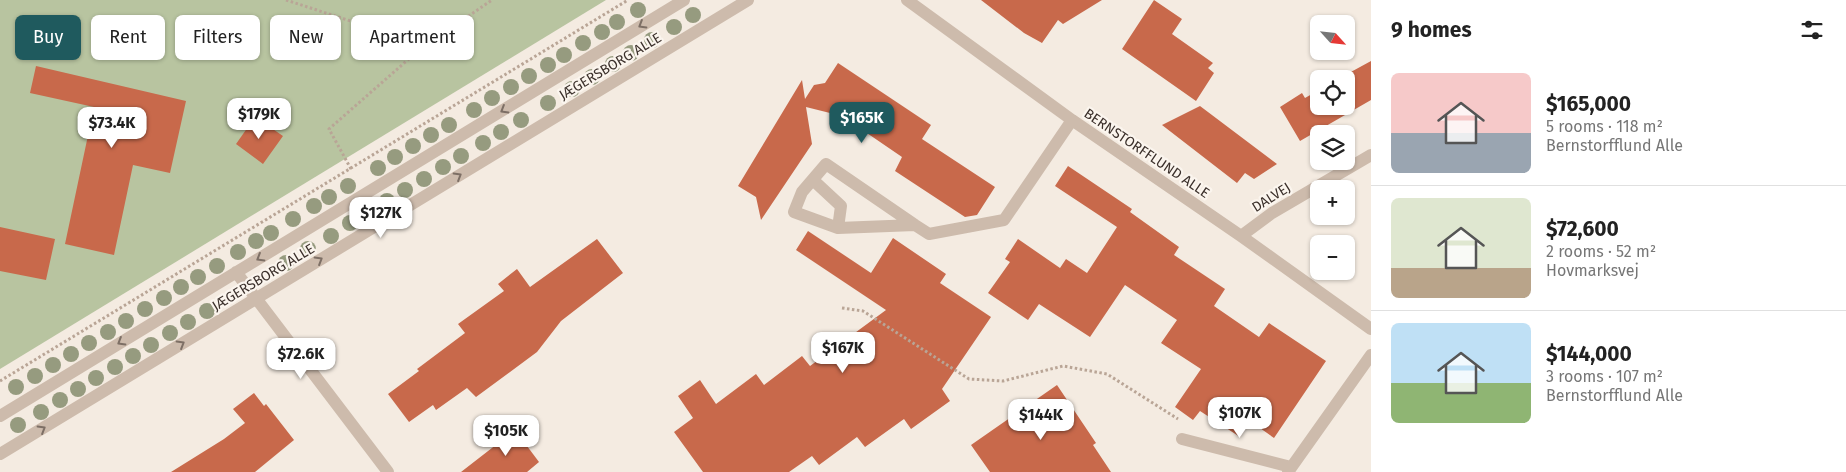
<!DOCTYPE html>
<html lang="en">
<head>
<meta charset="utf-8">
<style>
	:root { --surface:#fff; --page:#f2f2f2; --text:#222; --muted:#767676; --line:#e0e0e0; --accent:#1f5a5e }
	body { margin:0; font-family:"Fira Sans",sans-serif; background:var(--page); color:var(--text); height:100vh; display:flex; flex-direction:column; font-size:19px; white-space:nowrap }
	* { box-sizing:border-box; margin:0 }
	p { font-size:16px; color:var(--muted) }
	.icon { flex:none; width:28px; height:28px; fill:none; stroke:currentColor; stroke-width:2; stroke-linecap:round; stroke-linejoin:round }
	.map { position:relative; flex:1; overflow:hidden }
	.panel { display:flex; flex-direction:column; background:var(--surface); width:475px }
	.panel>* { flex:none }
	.guide { position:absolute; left:15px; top:15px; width:475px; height:45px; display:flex; gap:10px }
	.needle { width:32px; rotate:117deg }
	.tools { position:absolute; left:1310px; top:15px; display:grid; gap:10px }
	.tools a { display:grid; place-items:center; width:45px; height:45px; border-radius:8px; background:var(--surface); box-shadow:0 1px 4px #0004; font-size:25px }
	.price { position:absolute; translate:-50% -42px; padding:0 11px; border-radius:10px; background:#fff; color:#222; font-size:16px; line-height:32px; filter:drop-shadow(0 1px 2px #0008) }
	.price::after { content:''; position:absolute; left:50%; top:30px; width:15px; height:11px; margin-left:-8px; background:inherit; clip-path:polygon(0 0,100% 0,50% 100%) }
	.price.on { background:var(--accent); color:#fff }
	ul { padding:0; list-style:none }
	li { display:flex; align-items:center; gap:15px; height:125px; padding:0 20px }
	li+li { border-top:1px solid var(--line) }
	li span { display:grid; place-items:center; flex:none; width:140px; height:100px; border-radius:8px; color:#555 }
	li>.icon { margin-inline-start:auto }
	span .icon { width:60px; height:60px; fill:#fffc; stroke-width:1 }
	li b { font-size:21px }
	h2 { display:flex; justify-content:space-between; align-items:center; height:60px; padding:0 20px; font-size:21px }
	.tag { padding:0 18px; border-radius:8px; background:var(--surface); box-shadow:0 1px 4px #0004; font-size:18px; line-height:45px }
	.tag.on { background:var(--accent); color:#fff }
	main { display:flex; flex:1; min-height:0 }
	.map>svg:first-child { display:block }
	.green { fill:#b8c4a0 }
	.building { fill:#c8694b }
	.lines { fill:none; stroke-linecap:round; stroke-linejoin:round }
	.path { stroke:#b9a596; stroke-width:3; stroke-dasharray:2.5 2.5; stroke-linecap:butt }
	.minor { stroke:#cdbbac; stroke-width:12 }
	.tree { fill:#969b7f }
	.oneway { stroke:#7d6f65 }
	.labels { text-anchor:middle; stroke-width:4.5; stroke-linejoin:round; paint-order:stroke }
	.street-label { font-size:14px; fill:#3b302b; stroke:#fbf5ee }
</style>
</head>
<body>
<main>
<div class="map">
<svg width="1371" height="472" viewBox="0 0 1371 472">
	<rect width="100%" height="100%" fill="#f4ebe1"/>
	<path class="green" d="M0 0H606L0 369Z"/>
	<path class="building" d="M981 0H1102L1063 24 1058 20 1042 43 1024 33Z
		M1154 0 1182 19 1172 34 1213 63 1208 68 1214 73 1196 101 1122 49Z
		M1371 61V100L1300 141 1280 107 1302 93 1305 98 1319 90V106H1346V79H1338Z
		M838 63 931 125 922 139 995 187 977 215 965 217 895 171 902 157 842 116 806 107 812 144 761 220 756 197 738 186 802 80 805 99 814 85 825 83Z
		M36 66 186 101 170 173 133 165 114 255 65 244 94 107 30 93Z
		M1200 106 1277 164 1254 179 1245 173 1237 183 1162 125Z
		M255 117 283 136 263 164 236 144Z
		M1068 166 1132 209 1130 212 1179 247 1174 255 1225 289 1214 306 1259 337 1269 323 1326 361 1274 438 1250 421 1240 437 1200 411 1193 420 1175 407 1201 369 1161 343 1177 320 1125 285 1090 337 1039 304 1028 320 988 293 1010 262 1005 259 1018 239 1060 268 1066 259 1087 273 1117 227 1055 186Z
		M0 227 55 239 46 280 0 271Z
		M808 231 871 273 893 238 946 274 940 283 991 317 942 389 950 401 911 429 904 419 865 447 857 437 819 465 812 456 789 472H703L674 432 693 418 678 396 700 380 716 404 756 374 764 385 802 356 810 366 886 310 796 250Z
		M597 239 623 273 561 321 537 352 476 397 467 388 436 410 433 405 409 422 388 394 419 371 417 369 465 333 458 324 504 291 498 284 517 269 530 287Z
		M1057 385 1096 443 1093 445 1111 472H990L971 445Z
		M254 393 264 406 266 404 294 440 255 472H171L224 439 245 423 233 409Z
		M515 430 539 462 527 472H461Z"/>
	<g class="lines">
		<path class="path" d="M286 0 366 26 419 50
			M351 169 329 129 419 50 492 0
			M842 308 863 311 969 379 1003 381 1063 366 1107 374 1178 419
			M0 381 628 0"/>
		<path class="minor" d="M907 0 1072 120 1241 236 1371 329
			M813 180 841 206 838 228
			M915 225 838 228 794 212 802 192 826 164 915 225 929 234 1004 220 1072 120
			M1241 236 1272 213 1371 155
			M236 272 388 472
			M0 416 684 0
			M1182 439 1291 467
			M0 454 748 0
			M1288 472 1371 355"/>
	</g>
	<g class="tree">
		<circle cx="638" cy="10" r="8"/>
		<circle cx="693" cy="15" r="8"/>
		<circle cx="617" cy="22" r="8"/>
		<circle cx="674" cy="27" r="8"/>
		<circle cx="602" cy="32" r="8"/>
		<circle cx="652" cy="40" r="8"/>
		<circle cx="583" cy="43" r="8"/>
		<circle cx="53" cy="44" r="8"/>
		<circle cx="631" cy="53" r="8"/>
		<circle cx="564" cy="55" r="8"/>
		<circle cx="613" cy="64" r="8"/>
		<circle cx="548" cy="65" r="8"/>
		<circle cx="529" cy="76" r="8"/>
		<circle cx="592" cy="77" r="8"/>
		<circle cx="511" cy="87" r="8"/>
		<circle cx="572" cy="89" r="8"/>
		<circle cx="492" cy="98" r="8"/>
		<circle cx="548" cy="103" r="8"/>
		<circle cx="474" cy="110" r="8"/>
		<circle cx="521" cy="120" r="8"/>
		<circle cx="449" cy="125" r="8"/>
		<circle cx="501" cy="132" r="8"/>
		<circle cx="431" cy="135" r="8"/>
		<circle cx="483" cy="143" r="8"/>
		<circle cx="413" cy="146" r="8"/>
		<circle cx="461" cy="156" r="8"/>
		<circle cx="395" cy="157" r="8"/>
		<circle cx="443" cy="167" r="8"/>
		<circle cx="378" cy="168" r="8"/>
		<circle cx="424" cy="179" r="8"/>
		<circle cx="348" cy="186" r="8"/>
		<circle cx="405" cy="190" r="8"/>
		<circle cx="329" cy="197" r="8"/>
		<circle cx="387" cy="201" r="8"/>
		<circle cx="314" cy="206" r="8"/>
		<circle cx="369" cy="212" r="8"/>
		<circle cx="293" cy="219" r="8"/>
		<circle cx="350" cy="223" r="8"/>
		<circle cx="271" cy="233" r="8"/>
		<circle cx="331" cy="236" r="8"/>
		<circle cx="256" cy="241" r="8"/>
		<circle cx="308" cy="249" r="8"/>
		<circle cx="238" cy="252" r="8"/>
		<circle cx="286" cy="263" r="8"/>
		<circle cx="217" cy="266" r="8"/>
		<circle cx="198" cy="277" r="8"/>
		<circle cx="181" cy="287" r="8"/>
		<circle cx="164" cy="298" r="8"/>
		<circle cx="145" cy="309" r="8"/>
		<circle cx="207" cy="311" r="8"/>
		<circle cx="126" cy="321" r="8"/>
		<circle cx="188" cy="322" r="8"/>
		<circle cx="108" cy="332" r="8"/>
		<circle cx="170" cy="333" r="8"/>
		<circle cx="89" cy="343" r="8"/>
		<circle cx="151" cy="345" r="8"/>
		<circle cx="71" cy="354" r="8"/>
		<circle cx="133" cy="356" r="8"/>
		<circle cx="53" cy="365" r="8"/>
		<circle cx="115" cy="367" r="8"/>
		<circle cx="35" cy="376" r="8"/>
		<circle cx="96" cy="378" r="8"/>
		<circle cx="16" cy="387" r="8"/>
		<circle cx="78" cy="389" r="8"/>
		<circle cx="60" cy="400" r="8"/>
		<circle cx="41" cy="412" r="8"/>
		<circle cx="18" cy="425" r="8"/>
	</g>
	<defs><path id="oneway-chevron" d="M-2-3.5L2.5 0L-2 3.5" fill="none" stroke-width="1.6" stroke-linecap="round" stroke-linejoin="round" transform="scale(1.25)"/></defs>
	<g class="oneway">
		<use href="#oneway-chevron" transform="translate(642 25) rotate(149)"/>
		<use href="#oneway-chevron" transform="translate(504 110) rotate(149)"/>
		<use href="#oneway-chevron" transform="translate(458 176) rotate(-31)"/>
		<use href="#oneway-chevron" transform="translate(260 258) rotate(149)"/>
		<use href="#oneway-chevron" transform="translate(319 260) rotate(-31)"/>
		<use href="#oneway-chevron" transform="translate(121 342) rotate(149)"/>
		<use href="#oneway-chevron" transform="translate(181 344) rotate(-31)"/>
		<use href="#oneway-chevron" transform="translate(42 429) rotate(-31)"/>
	</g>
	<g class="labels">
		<g class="street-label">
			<text transform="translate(610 66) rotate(-31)" y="5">JÆGERSBORG ALLE</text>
			<text transform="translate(1147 153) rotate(34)" y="5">BERNSTORFFLUND ALLE</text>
			<text transform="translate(1271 197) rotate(-32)" y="5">DALVEJ</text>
			<text transform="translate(263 277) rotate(-31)" y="5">JÆGERSBORG ALLE</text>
		</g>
	</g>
</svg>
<div class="tools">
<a><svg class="needle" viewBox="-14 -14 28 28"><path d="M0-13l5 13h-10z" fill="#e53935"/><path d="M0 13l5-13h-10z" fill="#767676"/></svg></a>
<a><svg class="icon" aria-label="locate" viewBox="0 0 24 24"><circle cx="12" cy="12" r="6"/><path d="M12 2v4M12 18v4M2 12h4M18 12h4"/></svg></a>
<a><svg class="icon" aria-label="layers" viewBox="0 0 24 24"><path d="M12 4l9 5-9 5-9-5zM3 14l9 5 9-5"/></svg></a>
<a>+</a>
<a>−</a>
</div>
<b class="price" style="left:259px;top:140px">$179K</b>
<b class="price on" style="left:862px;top:144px">$165K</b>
<b class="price" style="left:112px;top:149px">$73.4K</b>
<b class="price" style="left:381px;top:239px">$127K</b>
<b class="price" style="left:843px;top:374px">$167K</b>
<b class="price" style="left:301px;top:380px">$72.6K</b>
<b class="price" style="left:1240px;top:439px">$107K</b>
<b class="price" style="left:1041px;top:441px">$144K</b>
<b class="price" style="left:506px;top:457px">$105K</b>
<div class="guide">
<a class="tag on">Buy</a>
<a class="tag">Rent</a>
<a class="tag">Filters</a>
<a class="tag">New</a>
<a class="tag">Apartment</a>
</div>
</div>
<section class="panel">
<h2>9 homes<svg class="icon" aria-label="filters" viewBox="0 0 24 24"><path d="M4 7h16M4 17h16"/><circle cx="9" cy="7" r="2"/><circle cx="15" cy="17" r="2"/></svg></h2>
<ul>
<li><span style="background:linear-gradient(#f6c9c9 60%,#9aa5b1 0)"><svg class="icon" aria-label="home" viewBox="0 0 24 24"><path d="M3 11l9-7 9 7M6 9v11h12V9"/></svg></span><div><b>$165,000</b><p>5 rooms · 118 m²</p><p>Bernstorfflund Alle</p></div></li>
<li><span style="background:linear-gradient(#dfe7d0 70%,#b9a48a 0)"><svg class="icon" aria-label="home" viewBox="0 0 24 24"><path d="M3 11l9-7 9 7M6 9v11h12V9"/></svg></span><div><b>$72,600</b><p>2 rooms · 52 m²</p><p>Hovmarksvej</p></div></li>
<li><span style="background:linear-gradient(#bfe0f5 60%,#8fb573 0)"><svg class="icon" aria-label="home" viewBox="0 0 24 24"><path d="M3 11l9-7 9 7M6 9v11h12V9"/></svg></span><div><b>$144,000</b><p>3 rooms · 107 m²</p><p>Bernstorfflund Alle</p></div></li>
</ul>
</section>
</main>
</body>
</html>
